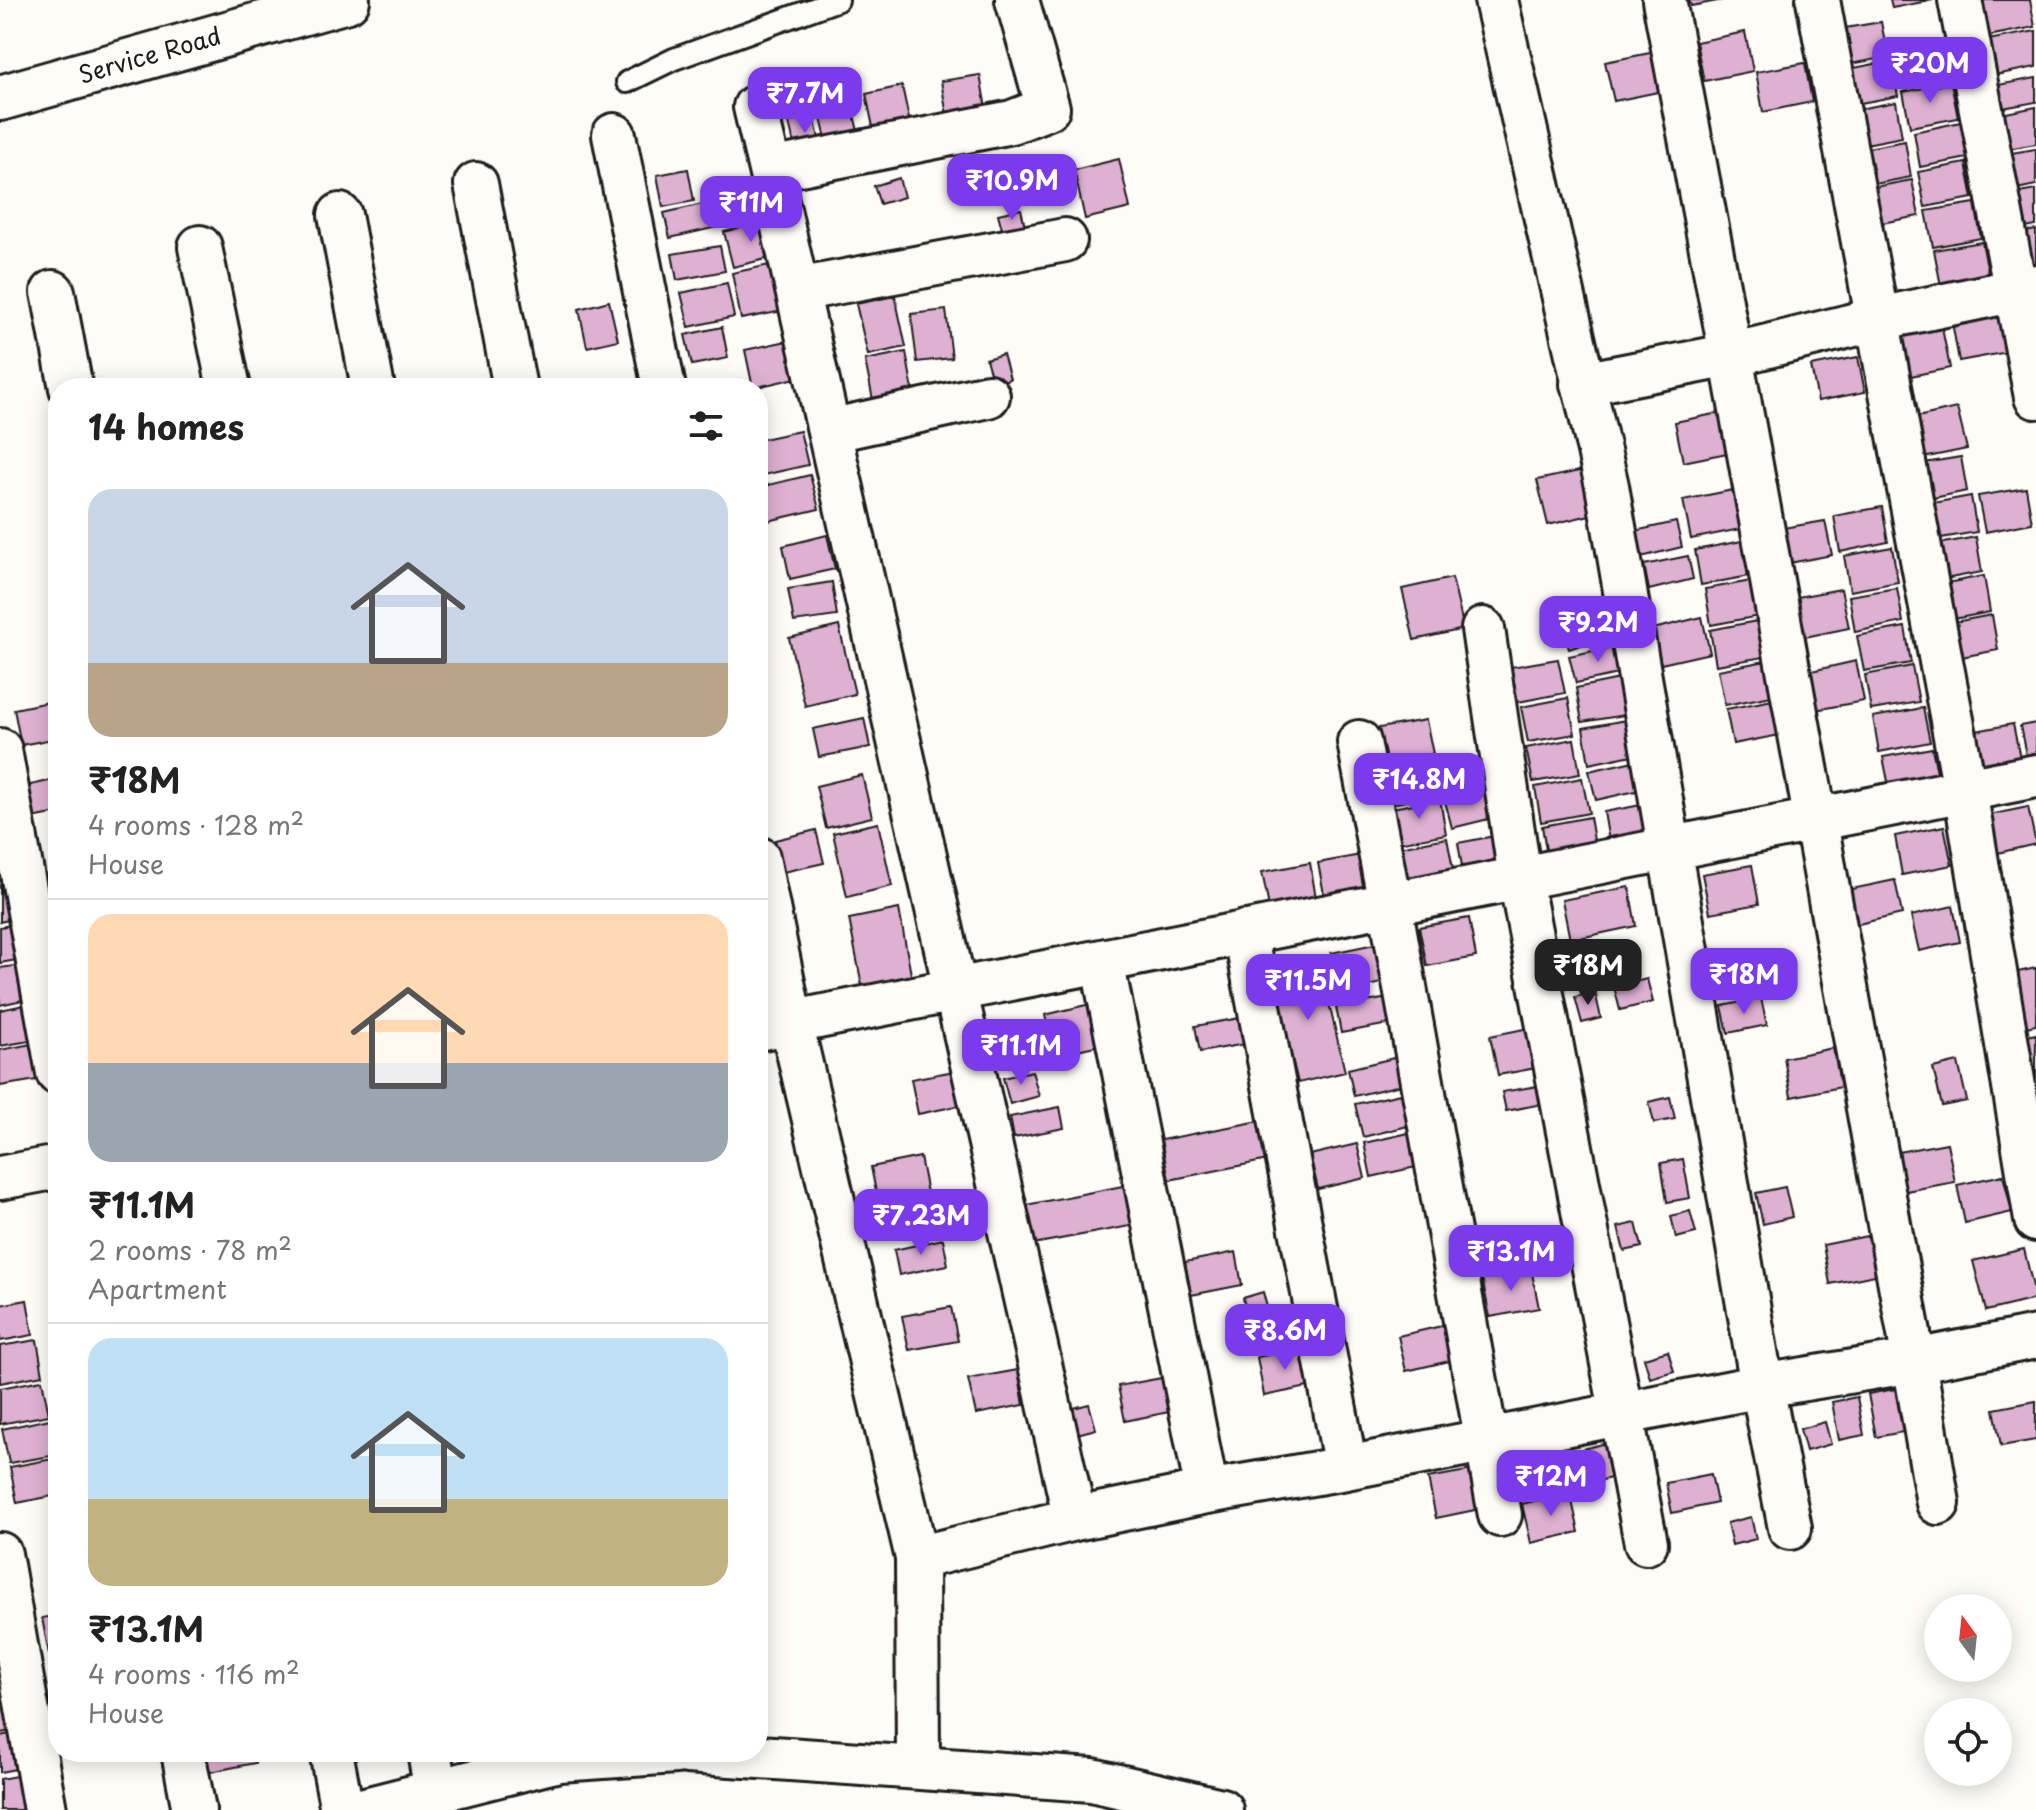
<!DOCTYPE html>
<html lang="en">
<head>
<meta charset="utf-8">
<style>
	:root { --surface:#fff; --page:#f2f2f2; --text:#222; --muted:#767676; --line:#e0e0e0; --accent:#7c3aed }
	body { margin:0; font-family:"Playpen Sans",sans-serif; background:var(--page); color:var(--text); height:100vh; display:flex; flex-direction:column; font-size:30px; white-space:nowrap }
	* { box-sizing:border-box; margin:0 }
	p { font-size:26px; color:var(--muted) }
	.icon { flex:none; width:44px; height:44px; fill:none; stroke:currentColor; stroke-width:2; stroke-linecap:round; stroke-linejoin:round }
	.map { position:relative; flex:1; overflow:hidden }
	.side { position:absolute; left:48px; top:378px; width:720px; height:1384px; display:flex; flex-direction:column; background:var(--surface); border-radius:32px; box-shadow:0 4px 20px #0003 }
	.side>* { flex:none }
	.needle { width:52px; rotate:345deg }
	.buttons { position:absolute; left:1924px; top:1594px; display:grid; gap:16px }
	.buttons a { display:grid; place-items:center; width:88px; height:88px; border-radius:50%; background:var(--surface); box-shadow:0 4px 20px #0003; font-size:40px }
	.price { position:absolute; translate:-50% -68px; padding:0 18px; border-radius:16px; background:var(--accent); color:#fff; font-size:26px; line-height:52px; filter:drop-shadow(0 2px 4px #0008) }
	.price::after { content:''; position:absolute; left:50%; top:48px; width:24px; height:18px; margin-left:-12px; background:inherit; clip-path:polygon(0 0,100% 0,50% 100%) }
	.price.active { background:#222; color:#fff }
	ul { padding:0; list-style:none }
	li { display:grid; align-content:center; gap:16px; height:424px; padding:0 40px }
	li+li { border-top:2px solid var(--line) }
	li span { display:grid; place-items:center; height:248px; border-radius:24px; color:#555 }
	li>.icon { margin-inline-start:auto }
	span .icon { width:144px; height:144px; fill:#fffc; stroke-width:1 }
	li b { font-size:34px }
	h2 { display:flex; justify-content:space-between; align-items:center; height:96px; padding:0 40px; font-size:34px }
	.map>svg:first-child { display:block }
	.building { fill:#deb0d2; stroke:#1c1c1c; stroke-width:2 }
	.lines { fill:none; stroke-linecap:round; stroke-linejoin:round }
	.lane-casing { stroke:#1c1c1c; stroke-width:26 }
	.street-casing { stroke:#1c1c1c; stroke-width:48 }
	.secondary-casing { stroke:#1c1c1c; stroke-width:50 }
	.lane { stroke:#fdfcf7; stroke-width:20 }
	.street { stroke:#fdfcf7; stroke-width:42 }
	.secondary { stroke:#fdfcf7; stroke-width:44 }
	.labels { text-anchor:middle; stroke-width:6; stroke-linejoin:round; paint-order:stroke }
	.street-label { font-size:24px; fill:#1c1c1c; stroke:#fdfcf7 }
</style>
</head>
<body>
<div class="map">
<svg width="2036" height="1810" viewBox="0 0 2036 1810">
	<rect width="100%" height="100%" fill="#fdfcf7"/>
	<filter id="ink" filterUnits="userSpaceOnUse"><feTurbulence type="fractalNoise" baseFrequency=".0125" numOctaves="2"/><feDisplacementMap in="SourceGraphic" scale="16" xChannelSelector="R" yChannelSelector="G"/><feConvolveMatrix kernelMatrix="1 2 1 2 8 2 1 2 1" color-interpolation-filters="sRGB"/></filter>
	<g filter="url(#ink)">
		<path class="building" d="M1689 0H1723L1691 6Z
			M1890 0H1933L1892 8Z
			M1986 0H2030L2035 27 1988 36 1981 1Z
			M1881 22 1888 57 1840 66 1833 30Z
			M2036 31V67L1995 75 1988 40Z
			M1745 32 1753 71 1704 81 1696 42Z
			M1655 52 1663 91 1614 101 1605 62Z
			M1891 61 1898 96 1850 105 1843 70Z
			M1805 63 1812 102 1763 112 1756 72Z
			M980 75 988 119 949 127 941 81Z
			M2036 78V102L1997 109 1993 86Z
			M1951 83 1958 118 1910 127 1903 92Z
			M902 86 913 138 877 146 866 94Z
			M1896 102 1902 137 1855 146 1848 111Z
			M851 103 861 143 829 151 819 110Z
			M2036 107V144L2007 149 2001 114Z
			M812 108 823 156 798 161 787 114Z
			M1961 122 1968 158 1920 167 1914 132Z
			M1905 141 1911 177 1864 186 1857 150Z
			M2036 149V185L2012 190 2005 154Z
			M1119 159 1130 208 1085 219 1074 170Z
			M1966 163 1973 198 1925 207 1918 172Z
			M688 169 694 201 663 207 657 175Z
			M899 178 904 197 880 204 874 186Z
			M1912 180 1919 216 1871 225 1864 189Z
			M2036 190V226L2020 229 2014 194Z
			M711 202 717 227 670 238 664 213Z
			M1975 203 1981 238 1933 247 1926 211Z
			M1021 209 1026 231 1004 236 998 214Z
			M769 221 778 256 733 267 724 232Z
			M2036 230V267L2028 268 2021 233Z
			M1982 242 1989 277 1941 286 1934 250Z
			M720 246 725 271 677 280 672 254Z
			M779 263 788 310 741 319 732 273Z
			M727 283 734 317 689 327 681 293Z
			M895 296 906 347 868 355 856 304Z
			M609 301 618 340 587 347 579 309Z
			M946 310 952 358 917 362 911 314Z
			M2000 312 2008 352 1959 361 1952 322Z
			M722 327 728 358 692 365 685 335Z
			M1942 328 1950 368 1901 378 1893 339Z
			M787 341 796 378 753 388 745 350Z
			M906 352 915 402 875 410 865 360Z
			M1003 354 1010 379 993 383 986 359Z
			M1858 357 1865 392 1818 401 1811 366Z
			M1957 408 1967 449 1913 460 1904 420Z
			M1724 412 1732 452 1683 462 1675 422Z
			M800 431 808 465 759 476 758 440Z
			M1961 457 1967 491 1919 501 1912 465Z
			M1584 470 1594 514 1548 525 1537 480Z
			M810 475 819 509 768 521 760 487Z
			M2026 488 2032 523 1985 532 1978 496Z
			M1733 490 1740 529 1691 539 1683 500Z
			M1971 496 1977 532 1929 540 1922 505Z
			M1882 507 1888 542 1840 552 1834 516Z
			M1825 521 1832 555 1784 564 1777 529Z
			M762 522 767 540 758 543V523Z
			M1676 522 1682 547 1641 557 1635 531Z
			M827 535 835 569 790 579 783 546Z
			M1976 537 1982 572 1934 581 1928 546Z
			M1742 541 1749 576 1701 585 1695 550Z
			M1892 547 1898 582 1850 591 1844 556Z
			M1688 556 1693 579 1649 590 1644 565Z
			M1984 576 1990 612 1943 621 1936 585Z
			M1452 578 1464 629 1414 640 1402 589Z
			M1752 581 1759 616 1711 625 1705 589Z
			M58 582V623H57L50 583Z
			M832 582 837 616 794 622 788 589Z
			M1897 588 1903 622 1855 632 1849 596Z
			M1841 589 1849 628 1800 638 1792 598Z
			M1577 601 1590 642 1569 649 1556 607Z
			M1992 615 1998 650 1951 659 1944 624Z
			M1702 617 1710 653 1661 664 1653 629Z
			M1757 621 1764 657 1716 665 1710 630Z
			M839 626 855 694 805 706 789 638Z
			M1905 627 1911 663 1864 671 1857 636Z
			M1621 645 1627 672 1576 683 1569 656Z
			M1558 659 1565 693 1518 702 1511 667Z
			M1766 661 1772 696 1725 705 1718 670Z
			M1856 661 1864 701 1815 710 1807 672Z
			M1912 666 1919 702 1871 710 1865 675Z
			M1624 678 1631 714 1582 722 1576 688Z
			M1568 698 1575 734 1528 742 1521 707Z
			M58 700V738L21 745 14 709Z
			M1773 700 1780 735 1733 744 1726 709Z
			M1923 708 1930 742 1879 752 1873 717Z
			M864 718 870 747 819 757 813 729Z
			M1631 719 1637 754 1589 764 1583 728Z
			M1426 720 1433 754 1385 764 1379 728Z
			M2036 723V764L2028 765 2020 726Z
			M2013 724 2021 763 1972 772 1965 733Z
			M1574 739 1580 774 1533 782 1526 748Z
			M1932 748 1940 787 1891 796 1883 757Z
			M1431 760 1438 795 1390 804 1383 768Z
			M1638 760 1645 789 1596 800 1589 771Z
			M862 775 872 817 826 828 816 786Z
			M1582 778 1589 813 1541 822 1535 787Z
			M58 779V813L32 818 26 786Z
			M1494 785 1501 816 1452 828 1444 797Z
			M1440 799 1446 834 1398 843 1392 808Z
			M1652 803 1659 839 1610 847 1604 812Z
			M2028 807 2036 844 1989 855 1980 817Z
			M1590 817 1596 852 1548 862 1542 826Z
			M878 823 892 886 847 897 833 833Z
			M1944 826 1952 865 1902 875 1895 836Z
			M816 830 824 863 783 872 775 840Z
			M1505 834 1512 869 1464 878 1458 843Z
			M1447 838 1454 874 1406 882 1399 847Z
			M1366 854 1373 890 1325 899 1318 863Z
			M1310 863 1316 898 1269 907 1262 872Z
			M1752 865 1759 904 1710 913 1702 874Z
			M1895 880 1902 914 1854 925 1847 890Z
			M6 884 12 919 0 922V885Z
			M1629 887 1636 926 1570 940 1562 900Z
			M1953 906 1960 942 1919 951 1911 916Z
			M899 909 914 991 865 1001 849 919Z
			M1469 918 1476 957 1427 966 1419 927Z
			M16 924 22 959 0 963V927Z
			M1380 943 1387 982 1338 992 1331 953Z
			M1319 960 1345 1072 1298 1083 1271 972Z
			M21 965 27 999 0 1005V968Z
			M2036 968V1025L2021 1028 2009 974Z
			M1647 979 1653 1002 1620 1010 1614 987Z
			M1595 992 1601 1018 1582 1023 1575 997Z
			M1389 998 1394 1023 1341 1033 1336 1007Z
			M1761 998 1767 1025 1728 1033 1722 1006Z
			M29 1004 35 1040 0 1046V1010Z
			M1090 1004 1100 1045 1054 1055 1045 1015Z
			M1246 1017 1251 1043 1200 1052 1195 1026Z
			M1539 1026 1547 1066 1498 1075 1490 1036Z
			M2036 1034V1088L2034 1089 2022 1037Z
			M37 1043 43 1079 0 1086V1050Z
			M1833 1048 1841 1087 1791 1097 1784 1058Z
			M1398 1057 1405 1084 1354 1096 1348 1069Z
			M1958 1062 1967 1101 1942 1106 1933 1068Z
			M960 1070 967 1104 918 1114 911 1079Z
			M1032 1071 1039 1096 1010 1104 1003 1078Z
			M1538 1086 1542 1104 1506 1111 1502 1092Z
			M1405 1093 1412 1125 1363 1137 1355 1104Z
			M1670 1097 1675 1119 1654 1123 1649 1102Z
			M1060 1107 1064 1128 1014 1138 1010 1117Z
			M1265 1120 1273 1159 1169 1180 1161 1140Z
			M1409 1133 1416 1167 1371 1177 1364 1143Z
			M1947 1143 1955 1182 1906 1191 1898 1152Z
			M1357 1144 1365 1178 1318 1189 1310 1155Z
			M920 1157 927 1193 878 1202 871 1167Z
			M1683 1159 1690 1198 1667 1202 1661 1163Z
			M2003 1175 2012 1212 1965 1223 1957 1185Z
			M1133 1184 1141 1224 1033 1244 1026 1205Z
			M1785 1187 1792 1217 1763 1224 1756 1193Z
			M1690 1211 1696 1233 1676 1238 1671 1216Z
			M1636 1223 1642 1247 1624 1251 1618 1227Z
			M1872 1235 1880 1274 1830 1284 1823 1245Z
			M943 1239 948 1265 899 1275 894 1250Z
			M2024 1249 2036 1299 1986 1311 1973 1261Z
			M1236 1252 1242 1285 1191 1295 1185 1262Z
			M1531 1268 1539 1308 1490 1317 1482 1278Z
			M1263 1292 1270 1319 1249 1324 1243 1298Z
			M27 1300 33 1335 0 1341V1305Z
			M951 1307 958 1341 909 1350 902 1316Z
			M1446 1325 1454 1360 1406 1371 1398 1336Z
			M37 1340 43 1375 0 1383V1346Z
			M1306 1348 1313 1386 1264 1396 1257 1357Z
			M1668 1351 1674 1371 1650 1378 1644 1358Z
			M1018 1370 1024 1405 976 1414 968 1379Z
			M1167 1377 1174 1411 1125 1421 1118 1386Z
			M42 1380 49 1415 0 1424V1388Z
			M1895 1389 1903 1432 1876 1437 1868 1394Z
			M1857 1397 1864 1435 1839 1440 1832 1402Z
			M2036 1401V1440L2001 1446 1994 1409Z
			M1089 1404 1096 1429 1073 1435 1066 1410Z
			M50 1419 57 1455 9 1463 2 1429Z
			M1825 1422 1831 1444 1806 1451 1800 1429Z
			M1611 1442 1619 1476 1577 1486 1570 1452Z
			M58 1458V1495L17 1503 10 1467Z
			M1478 1469 1485 1508 1436 1518 1428 1478Z
			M1711 1474 1717 1503 1672 1513 1666 1483Z
			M1570 1492 1579 1532 1531 1543 1522 1504Z
			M1751 1517 1756 1539 1732 1545 1727 1523Z
			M58 1615V1652L49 1654 42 1618Z
			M13 1695 19 1730 0 1733V1697Z
			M20 1732 26 1767 0 1772V1736Z
			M201 1752H253L255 1763 205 1773Z
			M27 1774 28 1810H0V1779Z"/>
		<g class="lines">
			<g class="lane-casing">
				<path id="lane" d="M627 82 674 59 838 0"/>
			</g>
			<g class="street-casing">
				<path id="street" d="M1496 0 1607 486 1762 1386 1790 1528
					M1664 0 1731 355 1914 1361 1938 1503
					M1818 0 1965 790 2036 1220
					M1960 0 2036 397
					M755 107 770 170 1012 122 1048 108 1017 0
					M614 135 664 388
					M770 170 1075 1519
					M476 184 515 388
					M340 215 373 388
					M200 247 229 388
					M797 290 1065 240
					M53 292 71 388
					M1582 384 1731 355 1878 319 2036 286
					M829 431 988 396
					M1483 629 1520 878 1646 1543
					M1359 742 1390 904 1500 1515
					M0 750 58 1073
					M758 858 791 1022 917 1558 918 1767
					M1245 932 1346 1468
					M1102 961 1207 1492
					M758 1029 2036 776
					M0 1178 58 1167
					M0 1554 45 1810
					M917 1558 1075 1519 1207 1492 1346 1468 1762 1386 1914 1361 2036 1337
					M183 1752 194 1810
					M331 1752 342 1810
					M429 1752 436 1792
					M687 1752 1092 1780 1221 1810
					M361 1810 559 1760 676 1752"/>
			</g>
			<g class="secondary-casing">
				<path id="secondary" d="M0 98 347 0"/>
			</g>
			<use href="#lane" class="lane"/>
			<use href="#street" class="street"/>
			<use href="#secondary" class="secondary"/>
		</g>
	</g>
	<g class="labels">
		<g class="street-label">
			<text transform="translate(150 56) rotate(-16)" y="8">Service Road</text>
		</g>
	</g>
</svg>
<div class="buttons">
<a><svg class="needle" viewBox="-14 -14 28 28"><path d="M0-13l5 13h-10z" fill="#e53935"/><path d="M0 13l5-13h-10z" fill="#767676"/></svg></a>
<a><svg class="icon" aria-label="locate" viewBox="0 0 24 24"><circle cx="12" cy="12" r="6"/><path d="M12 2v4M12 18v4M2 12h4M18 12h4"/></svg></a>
</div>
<b class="price" style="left:1930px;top:105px">₹20M</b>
<b class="price" style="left:805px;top:135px">₹7.7M</b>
<b class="price" style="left:1012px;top:222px">₹10.9M</b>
<b class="price" style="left:751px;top:244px">₹11M</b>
<b class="price" style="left:1598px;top:664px">₹9.2M</b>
<b class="price" style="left:1419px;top:821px">₹14.8M</b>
<b class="price active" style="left:1588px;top:1007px">₹18M</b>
<b class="price" style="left:1744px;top:1016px">₹18M</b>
<b class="price" style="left:1308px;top:1022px">₹11.5M</b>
<b class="price" style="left:1021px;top:1087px">₹11.1M</b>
<b class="price" style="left:921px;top:1257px">₹7.23M</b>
<b class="price" style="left:1511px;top:1293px">₹13.1M</b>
<b class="price" style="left:1285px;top:1372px">₹8.6M</b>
<b class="price" style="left:1551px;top:1518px">₹12M</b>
<section class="side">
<h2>14 homes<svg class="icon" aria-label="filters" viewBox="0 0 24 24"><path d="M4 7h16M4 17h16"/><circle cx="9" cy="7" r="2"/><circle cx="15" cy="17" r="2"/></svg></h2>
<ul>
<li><span style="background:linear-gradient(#c9d6e8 70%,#b9a48a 0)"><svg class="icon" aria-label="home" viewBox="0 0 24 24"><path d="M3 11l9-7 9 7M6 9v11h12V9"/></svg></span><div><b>₹18M</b><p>4 rooms · 128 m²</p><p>House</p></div></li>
<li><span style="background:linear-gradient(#ffd9b3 60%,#9aa5b1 0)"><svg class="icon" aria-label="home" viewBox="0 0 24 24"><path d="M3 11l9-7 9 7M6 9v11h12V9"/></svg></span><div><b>₹11.1M</b><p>2 rooms · 78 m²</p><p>Apartment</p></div></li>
<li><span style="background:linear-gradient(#bfe0f5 65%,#c2b280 0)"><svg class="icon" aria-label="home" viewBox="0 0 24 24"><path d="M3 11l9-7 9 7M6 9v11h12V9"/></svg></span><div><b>₹13.1M</b><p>4 rooms · 116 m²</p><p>House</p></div></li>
</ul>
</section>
</div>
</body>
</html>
